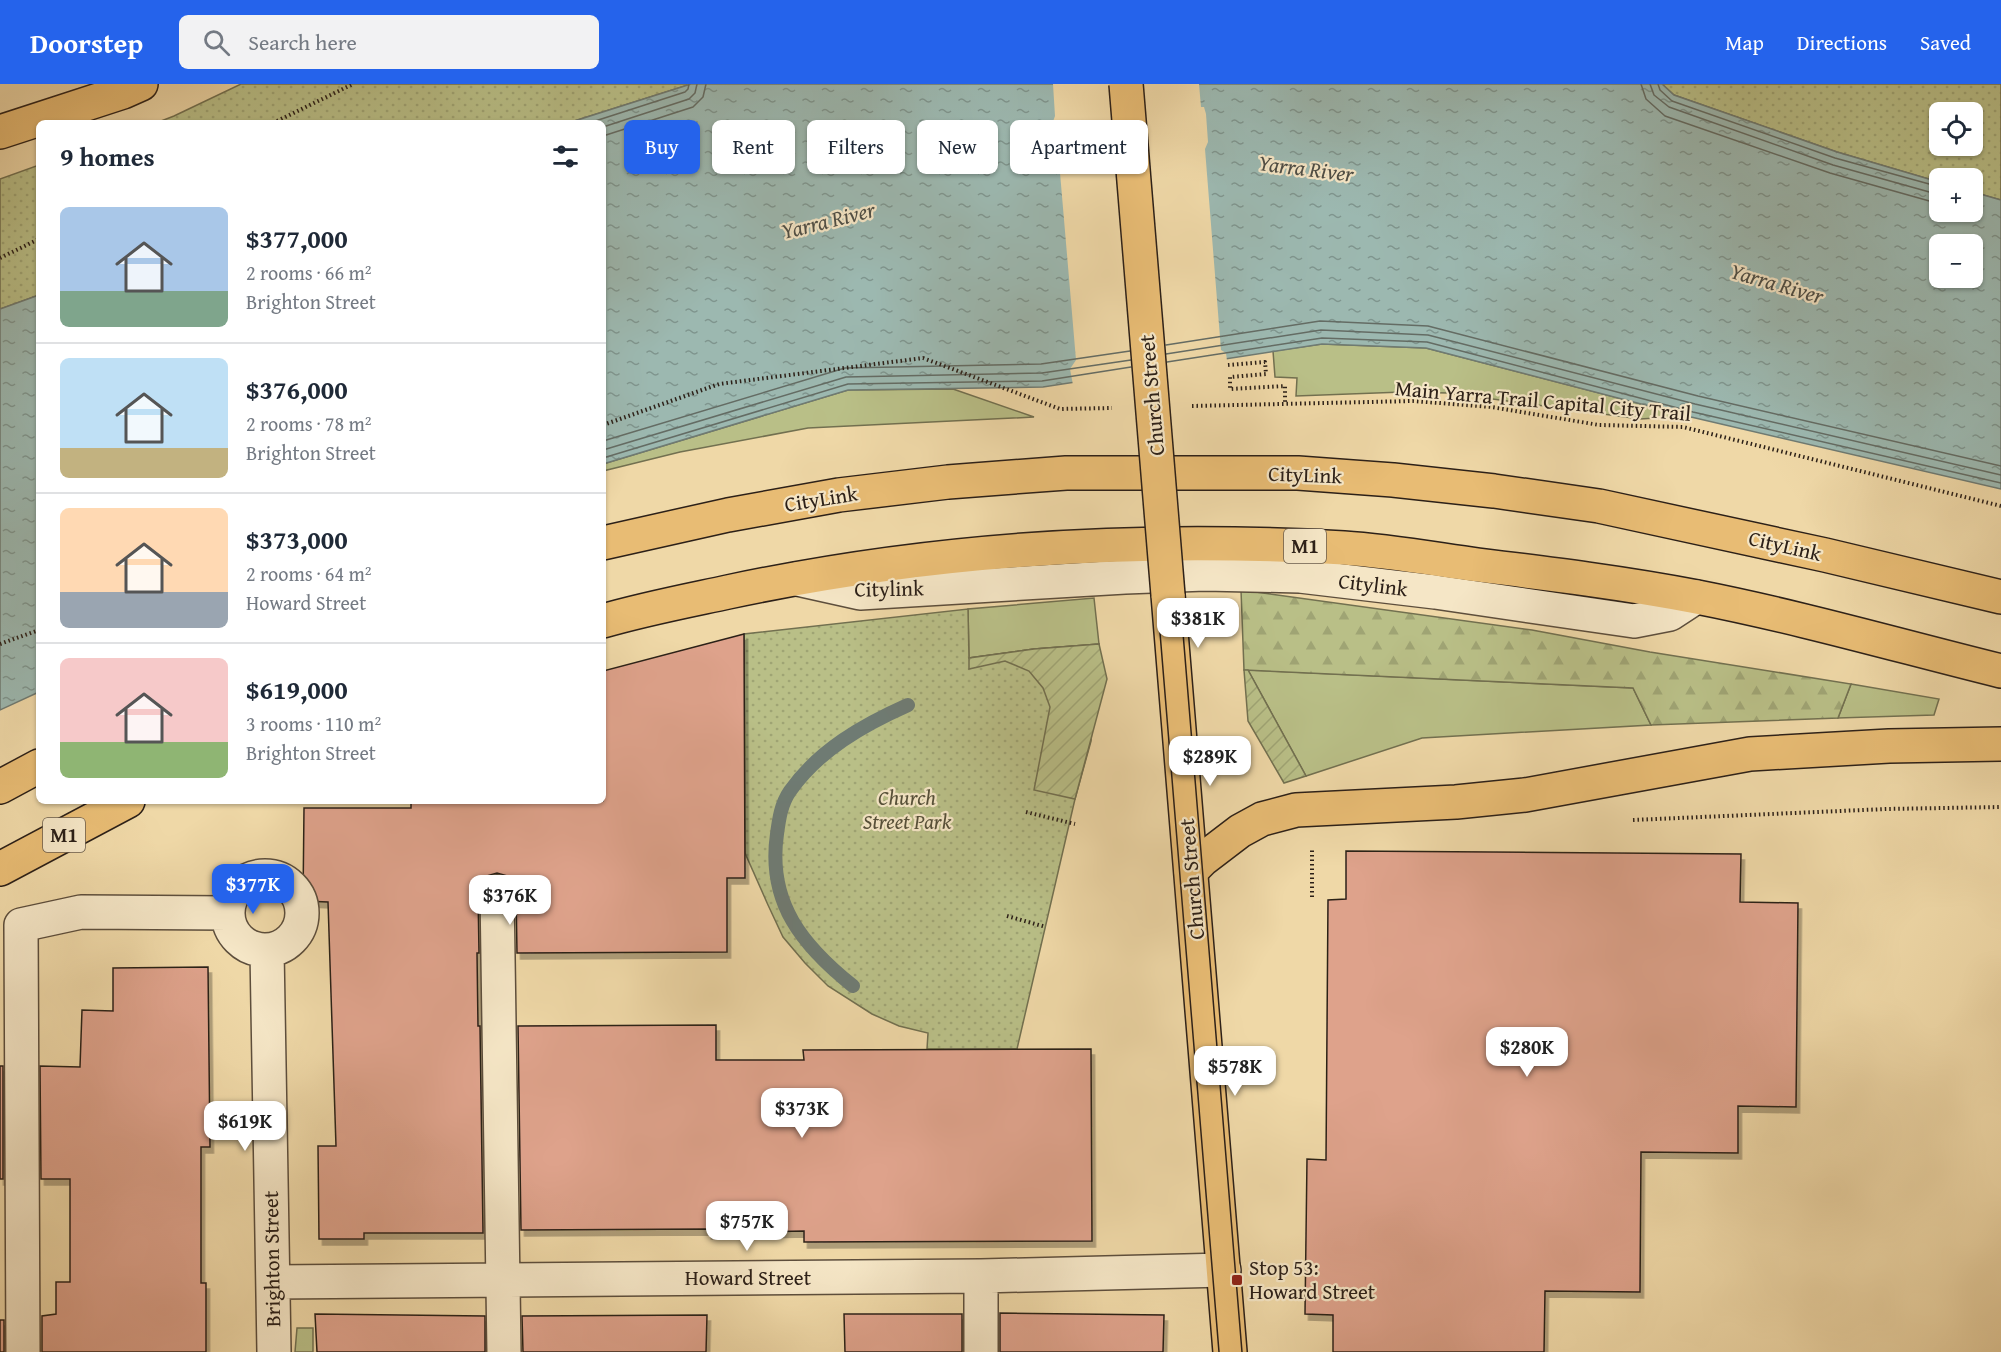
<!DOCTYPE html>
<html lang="en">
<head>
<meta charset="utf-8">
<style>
	:root { --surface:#fff; --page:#f2f2f3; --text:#1f2937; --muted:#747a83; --line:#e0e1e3; --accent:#2563eb }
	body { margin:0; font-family:"Gentium Book Plus",serif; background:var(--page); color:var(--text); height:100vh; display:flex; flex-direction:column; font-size:22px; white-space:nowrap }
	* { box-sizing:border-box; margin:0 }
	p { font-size:20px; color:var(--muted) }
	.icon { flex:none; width:33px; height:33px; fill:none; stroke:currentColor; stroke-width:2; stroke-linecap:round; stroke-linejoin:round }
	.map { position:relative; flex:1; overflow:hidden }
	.side { position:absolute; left:36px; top:36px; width:570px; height:684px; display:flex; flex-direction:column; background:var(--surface); border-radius:9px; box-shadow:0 2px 4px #0004 }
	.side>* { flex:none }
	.top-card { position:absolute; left:624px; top:36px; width:570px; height:54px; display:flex; gap:12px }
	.buttons { position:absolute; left:1929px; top:18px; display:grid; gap:12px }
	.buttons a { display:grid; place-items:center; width:54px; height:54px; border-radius:9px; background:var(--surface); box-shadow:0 2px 4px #0004; font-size:30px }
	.price { position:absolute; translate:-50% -51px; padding:0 14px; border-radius:12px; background:#fff; color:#222; font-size:20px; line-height:39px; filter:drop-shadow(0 2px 3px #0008) }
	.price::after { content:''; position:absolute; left:50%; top:36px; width:18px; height:14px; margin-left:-9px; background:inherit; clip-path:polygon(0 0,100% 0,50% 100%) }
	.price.active { background:var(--accent); color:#fff }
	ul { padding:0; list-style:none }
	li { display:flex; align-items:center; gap:18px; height:150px; padding:0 24px }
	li+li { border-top:2px solid var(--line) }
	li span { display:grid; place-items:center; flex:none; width:168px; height:120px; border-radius:9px; color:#555 }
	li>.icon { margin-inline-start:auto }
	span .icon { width:72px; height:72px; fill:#fffc; stroke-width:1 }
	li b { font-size:26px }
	h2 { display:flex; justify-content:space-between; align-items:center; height:72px; padding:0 24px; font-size:26px }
	.pill { padding:0 21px; border-radius:9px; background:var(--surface); box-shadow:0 2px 4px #0004; font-size:21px; line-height:54px }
	.pill.active { background:var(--accent); color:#fff }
	header { display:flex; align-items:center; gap:36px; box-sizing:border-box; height:84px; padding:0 30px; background:var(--accent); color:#fff }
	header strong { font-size:28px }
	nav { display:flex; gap:33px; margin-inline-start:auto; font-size:21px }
	.search { width:420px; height:54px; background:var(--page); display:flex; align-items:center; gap:15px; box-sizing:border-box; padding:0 21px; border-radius:9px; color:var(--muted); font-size:22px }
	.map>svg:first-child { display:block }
	.grass { fill:#b9bf87; stroke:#727050; stroke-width:1.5 }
	.forest { fill:url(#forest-firs); stroke:#727050; stroke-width:1.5 }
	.park { fill:url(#park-dots); stroke:#727050; stroke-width:1.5; fill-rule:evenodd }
	.garden { fill:url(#garden-furrows); stroke:#727050; stroke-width:1.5 }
	.water { fill:url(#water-ripples); stroke:#6f7b73; stroke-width:1.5; fill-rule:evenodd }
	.pier { fill:#efd8a7 }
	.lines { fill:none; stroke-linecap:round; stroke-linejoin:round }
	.shore { stroke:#646c64; stroke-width:1.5 }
	.stream { stroke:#6f7b73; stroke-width:14 }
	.building { fill:#dea28b; stroke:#2c2018; stroke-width:1.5; filter:url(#shadow) }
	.minor-casing { stroke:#5d4e3c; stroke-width:36 }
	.major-casing { stroke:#2c2018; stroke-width:36 }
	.highway-casing { stroke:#2c2018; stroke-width:36 }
	.path { stroke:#2c2018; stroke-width:4; stroke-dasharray:1.5 3; stroke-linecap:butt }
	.minor { stroke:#f5e6c6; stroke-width:33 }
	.major { stroke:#e8bc74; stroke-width:33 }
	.highway { stroke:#e8bc74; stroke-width:33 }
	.tram { stroke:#2c2018; stroke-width:1.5 }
	.major-bridge-casing { stroke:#2c2018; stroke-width:36; stroke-linecap:butt }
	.major-bridge { stroke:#e8bc74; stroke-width:33 }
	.poi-dot { fill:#8f2418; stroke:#f5e6c6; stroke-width:2 }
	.labels { text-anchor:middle; stroke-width:4.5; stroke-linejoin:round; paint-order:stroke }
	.shield { fill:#f5e6c6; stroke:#685b4c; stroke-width:1.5 }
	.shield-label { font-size:20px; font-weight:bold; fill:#2c2018 }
	.street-label { font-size:21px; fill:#2c2018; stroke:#f5e6c6 }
	.park-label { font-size:21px; font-style:italic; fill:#565039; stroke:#f5e6c6 }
	.poi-label { font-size:21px; fill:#2c2018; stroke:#f5e6c6; text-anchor:start }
	.water-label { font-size:22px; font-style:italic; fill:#4e4e46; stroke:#f5e6c6 }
</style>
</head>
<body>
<header>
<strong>Doorstep</strong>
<div class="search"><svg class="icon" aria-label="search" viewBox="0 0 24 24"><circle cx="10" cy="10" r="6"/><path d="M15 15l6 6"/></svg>Search here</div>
<nav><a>Map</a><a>Directions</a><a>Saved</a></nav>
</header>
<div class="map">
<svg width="2001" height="1268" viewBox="0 0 2001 1268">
	<defs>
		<pattern id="forest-firs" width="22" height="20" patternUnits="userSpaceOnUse" patternTransform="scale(1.5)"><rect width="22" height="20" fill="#b9bf87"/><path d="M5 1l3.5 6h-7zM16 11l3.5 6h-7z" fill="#9fa474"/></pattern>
		<pattern id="park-dots" width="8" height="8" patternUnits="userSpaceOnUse" patternTransform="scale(1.5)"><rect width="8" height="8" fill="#b9bf87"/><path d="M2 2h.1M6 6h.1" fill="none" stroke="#9fa474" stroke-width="1.8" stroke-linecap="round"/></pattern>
		<pattern id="garden-furrows" width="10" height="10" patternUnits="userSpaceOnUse" patternTransform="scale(1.5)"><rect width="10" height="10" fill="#b9bf87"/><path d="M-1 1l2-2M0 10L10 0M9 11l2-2" fill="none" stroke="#9fa474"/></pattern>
		<pattern id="water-ripples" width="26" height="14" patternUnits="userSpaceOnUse" patternTransform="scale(1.5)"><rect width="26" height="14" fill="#9cb8b0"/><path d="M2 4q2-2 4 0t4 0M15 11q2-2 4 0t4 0" fill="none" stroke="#7f958e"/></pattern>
		<filter id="shadow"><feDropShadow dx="3.5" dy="6" stdDeviation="0" flood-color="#0004"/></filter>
	</defs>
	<rect width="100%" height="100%" fill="#efd8a7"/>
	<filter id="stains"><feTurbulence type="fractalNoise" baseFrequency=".00333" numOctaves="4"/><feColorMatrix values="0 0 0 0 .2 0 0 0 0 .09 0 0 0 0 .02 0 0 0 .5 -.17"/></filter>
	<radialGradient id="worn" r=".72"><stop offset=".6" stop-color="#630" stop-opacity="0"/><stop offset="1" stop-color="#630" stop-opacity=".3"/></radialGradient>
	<path class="grass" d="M1322 260 1426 264 1688 332 1640 335 1448 309 1403 308 1296 312 1297 294 1275 293 1273 267Z
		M953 305 1034 333 808 344 680 368 603 387V380L848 306Z
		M1094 514 1099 560 1034 565 969 574 968 525Z
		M1248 586 1633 604 1651 641 1422 654 1306 692Z
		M1851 600 1939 615 1934 631 1838 634Z
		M297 1244H313V1268H295Z"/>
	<path class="forest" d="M1241 506 1532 546 1650 568 1851 600 1838 634 1651 641 1633 604 1244 586Z"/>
	<path class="park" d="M241 0H691L568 39H156L174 32Z
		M1662 0H2001V116L1973 108 1972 94H1940L1939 98 1837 68 1674 11ZM1940 28H1972V62H1940Z
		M39 81V211L0 225V95Z
		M968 525 969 574 1034 565 1099 560 1091 657 1075 715 1017 965H927L928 949 899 942 872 930 828 902 805 879 783 853 768 821 745 769 744 550Z"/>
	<path class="garden" d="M1099 560 1107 595 1075 715 1034 706 1050 623 1043 604 1029 587 1005 577 969 585V574L1034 565Z
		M1244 586H1248L1306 692 1284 699 1248 637Z"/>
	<path class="water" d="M691 0H1662L1674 11 1837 68 1939 98 1940 128H1972L1973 108 2001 116V405L1691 333 1426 264 1322 260 1043 303 848 306 603 380V39H568ZM1940 160H1972V194H1940Z
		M39 211V608L0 626V225Z"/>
	<path class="pier" d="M1053 0H1199L1201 23H1204L1206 30 1208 58 1205 65 1221 266 1226 269 1227 277 1073 301 1070 285 1076 276 1059 77 1054 70 1051 43 1055 32Z"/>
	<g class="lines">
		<path class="shore" d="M1641 0 1646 15 1665 32 1830 89 1940 120
			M1650 0 1654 11 1669 23 1833 81 1940 111
			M1658 0 1660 6 1672 17 1835 74 1940 103
			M589 39 685 8 688 5 689 0
			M603 43 689 15 695 9 697 0
			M603 52 693 23 703 13 706 0
			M1166 261 1320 237 1428 242 1698 312 2001 382
			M1166 270 1321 246 1428 251 1695 320 2001 391
			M1167 278 1322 254 1427 258 1693 328 2001 399
			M603 357 845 284 1041 280 1130 267
			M603 366 846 293 1042 289 1131 276
			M603 374 848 300 1042 297 1131 283"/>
		<path class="stream" d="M853 902C803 862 767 819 777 750 779 735 781 720 790 707 819 666 863 641 908 621"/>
	</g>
	<path class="building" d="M744 550 745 794H727V868L517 869 516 808 513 799 507 792 497 789 487 792 480 799 478 808 479 869H477L478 942H480L483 1149H364V1155H319L318 1062H336L328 818 303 817 304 724H411V717H603V587Z
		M1346 767 1741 770 1740 818 1798 819 1796 1023 1738 1022V1069L1641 1068 1640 1208 1545 1207 1544 1268H1333V1231L1305 1230 1307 1075 1326 1076 1328 816 1346 815Z
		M208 883 210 1063H201V1199H206V1268H42V1232L56 1230V1198H70V1095H41L40 982 80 983 82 926 113 927V884Z
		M716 941V976H804L803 966 1091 965 1092 1157 804 1158V1147L708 1149V1145L521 1146 518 942Z
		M0 982H3V1095H0Z
		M1000 1229 1164 1231 1163 1268H1000Z
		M315 1230 485 1232V1268H317Z
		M844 1230H962V1268H845Z
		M707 1231 706 1268H523L522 1232Z
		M0 1236H4V1268H0Z"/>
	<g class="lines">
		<g class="minor-casing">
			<path id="minor" d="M797 495 860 509 1125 493 1205 490 1300 492 1435 508 1634 537 1670 530 1696 513
				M228 829a37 37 0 1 1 74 0a37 37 0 1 1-74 0Z
				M497 808 504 1268
				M267 866 274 1268
				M981 1192V1268
				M273 1198 981 1192 1224 1186
				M23 1268 21 841 81 828 228 829"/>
		</g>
		<g class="major-casing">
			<path id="major" d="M0 48 123 8 141 0
				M1168 511 1230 1268"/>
		</g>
		<g class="highway-casing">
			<path id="highway" d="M603 459 728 431 839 411 948 398 1066 389H1298L1393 396 1494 407 1599 422 1825 471 2001 513
				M603 537C644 525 686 517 728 508 930 465 1138 452 1344 464 1389 467 1434 475 1478 481 1551 490 1624 499 1697 513 1799 533 1900 562 2001 587
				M0 703 39 682
				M0 785 128 717
				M1191 787 1202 776 1240 747 1262 735 1296 726 1456 718 1525 711 1750 670 1889 662 2001 660"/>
		</g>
		<path class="path" d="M273 39 353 0
			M0 174 39 155
			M1228 281 1265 278 1266 290 1230 293V305L1285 302V319
			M1192 322 1413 317 1492 323 1599 341 1683 343 2001 422
			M603 341 719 300 923 274 1060 325 1112 324
			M0 560 39 546
			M1026 728 1075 740
			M1633 736 1886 725 2001 723
			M1312 813V765
			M1007 832 1046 843"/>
		<use href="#minor" class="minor"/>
		<use href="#major" class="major"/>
		<use href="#highway" class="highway"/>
		<path class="tram" d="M1115 0 1219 1268
			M1138 0 1242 1268"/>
		<g class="major-bridge-casing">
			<path id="major-bridge" d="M1126 0 1168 511"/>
		</g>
		<use href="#major-bridge" class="major-bridge"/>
	</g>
	<rect class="poi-dot" x="1231" y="1190" width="12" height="12" rx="3"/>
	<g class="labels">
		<g class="shield">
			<rect x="1284" y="445" width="42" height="34" rx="4.5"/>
			<rect x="43" y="734" width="42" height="34" rx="4.5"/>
		</g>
		<g class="shield-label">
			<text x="1305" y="469">M1</text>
			<text x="64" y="758">M1</text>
		</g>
		<g class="street-label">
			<text transform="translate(1152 311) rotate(-95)" y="7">Church Street</text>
			<text transform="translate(1543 317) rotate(5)" y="7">Main Yarra Trail Capital City Trail</text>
			<text transform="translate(1305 391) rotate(2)" y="7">CityLink</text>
			<text transform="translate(821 415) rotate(-9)" y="7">CityLink</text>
			<text transform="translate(1785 462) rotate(13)" y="7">CityLink</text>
			<text transform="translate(1373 501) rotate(7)" y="7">Citylink</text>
			<text transform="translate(889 505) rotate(-1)" y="7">Citylink</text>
			<text transform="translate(1192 795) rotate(-95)" y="7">Church Street</text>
			<text transform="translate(272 1175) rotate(-91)" y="7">Brighton Street</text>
			<text x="748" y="1201">Howard Street</text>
		</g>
		<g class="park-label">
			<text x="907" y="721">Church<tspan x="907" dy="24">Street Park</tspan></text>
		</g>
		<g class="poi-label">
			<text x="1249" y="1191">Stop 53:<tspan x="1249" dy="24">Howard Street</tspan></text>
		</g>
		<g class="water-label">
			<text transform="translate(1306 84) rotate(7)" y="8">Yarra River</text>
			<text transform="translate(828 136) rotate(-14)" y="8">Yarra River</text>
			<text transform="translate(1777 199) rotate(16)" y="8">Yarra River</text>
		</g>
	</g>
	<rect width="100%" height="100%" filter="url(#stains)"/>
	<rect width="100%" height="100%" fill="url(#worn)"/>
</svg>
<div class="buttons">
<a><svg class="icon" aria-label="locate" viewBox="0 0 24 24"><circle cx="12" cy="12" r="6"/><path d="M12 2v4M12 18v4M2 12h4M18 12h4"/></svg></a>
<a>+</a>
<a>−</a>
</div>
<b class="price" style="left:1198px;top:565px">$381K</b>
<b class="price" style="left:1210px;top:703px">$289K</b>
<b class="price active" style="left:253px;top:831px">$377K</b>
<b class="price" style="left:510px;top:842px">$376K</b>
<b class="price" style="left:1527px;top:994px">$280K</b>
<b class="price" style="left:1235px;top:1013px">$578K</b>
<b class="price" style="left:802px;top:1055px">$373K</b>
<b class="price" style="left:245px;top:1068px">$619K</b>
<b class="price" style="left:747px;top:1168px">$757K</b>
<div class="top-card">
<a class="pill active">Buy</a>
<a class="pill">Rent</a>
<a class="pill">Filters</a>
<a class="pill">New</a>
<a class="pill">Apartment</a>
</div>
<section class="side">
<h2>9 homes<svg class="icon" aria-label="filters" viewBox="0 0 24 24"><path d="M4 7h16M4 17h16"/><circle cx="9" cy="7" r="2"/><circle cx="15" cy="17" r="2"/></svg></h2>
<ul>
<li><span style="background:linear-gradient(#a9c7e8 70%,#7fa58c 0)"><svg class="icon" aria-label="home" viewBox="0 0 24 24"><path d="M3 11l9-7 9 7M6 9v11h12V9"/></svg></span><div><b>$377,000</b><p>2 rooms · 66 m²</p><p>Brighton Street</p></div></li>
<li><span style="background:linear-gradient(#bfe0f5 75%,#c2b280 0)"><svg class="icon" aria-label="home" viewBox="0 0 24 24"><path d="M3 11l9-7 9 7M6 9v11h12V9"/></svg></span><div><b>$376,000</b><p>2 rooms · 78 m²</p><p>Brighton Street</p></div></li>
<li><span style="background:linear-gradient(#ffd9b3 70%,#9aa5b1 0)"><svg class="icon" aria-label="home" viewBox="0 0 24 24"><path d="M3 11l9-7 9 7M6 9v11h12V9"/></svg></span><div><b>$373,000</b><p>2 rooms · 64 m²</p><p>Howard Street</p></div></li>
<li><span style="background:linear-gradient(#f6c9c9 70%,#8fb573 0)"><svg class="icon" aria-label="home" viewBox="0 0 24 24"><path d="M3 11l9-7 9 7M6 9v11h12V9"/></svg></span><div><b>$619,000</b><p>3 rooms · 110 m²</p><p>Brighton Street</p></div></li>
</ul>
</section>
</div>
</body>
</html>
